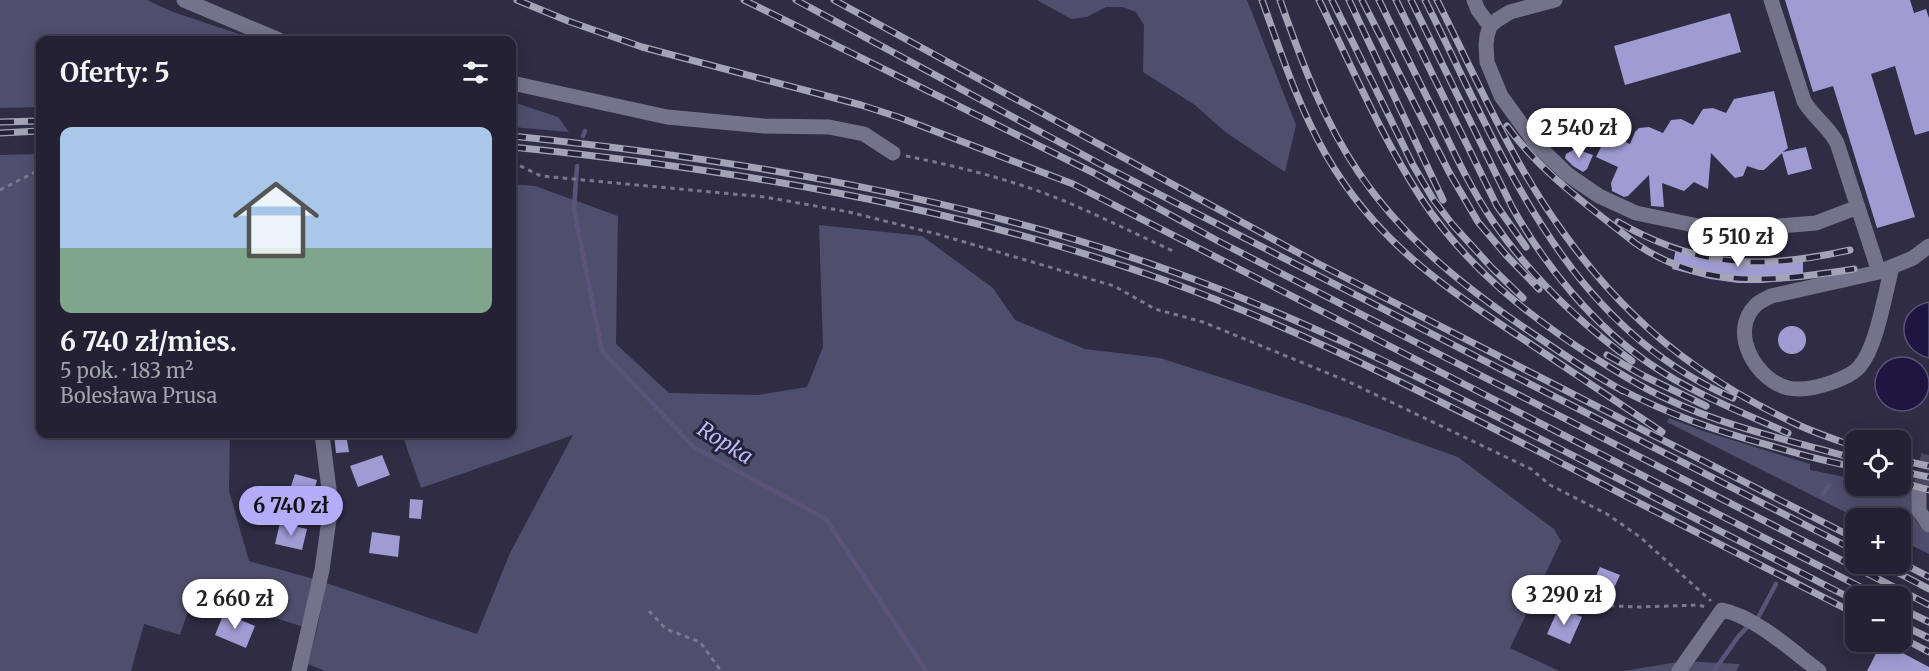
<!DOCTYPE html>
<html lang="pl">
<head>
<meta charset="utf-8">
<style>
	:root { --surface:#232133; --page:#2f2e3f; --text:#f1f3f6; --muted:#a3a3ac; --line:#403e4e; --accent:#b4acf9 }
	body { margin:0; font-family:Merriweather,serif; background:var(--page); color:var(--text); height:100vh; display:flex; flex-direction:column; font-size:22px; white-space:nowrap }
	* { box-sizing:border-box; margin:0 }
	p { font-size:20px; color:var(--muted) }
	.icon { flex:none; width:33px; height:33px; fill:none; stroke:currentColor; stroke-width:2; stroke-linecap:round; stroke-linejoin:round }
	.map { position:relative; flex:1; overflow:hidden }
	.sheet { position:absolute; left:36px; top:36px; width:480px; height:402px; display:flex; flex-direction:column; background:var(--surface); border-radius:12px; box-shadow:0 3px 15px #0003,0 0 0 2px var(--line) }
	.sheet>* { flex:none }
	.tools { position:absolute; left:1845px; top:430px; display:grid; gap:12px }
	.tools a { display:grid; place-items:center; width:66px; height:66px; border-radius:12px; background:var(--surface); box-shadow:0 3px 15px #0003,0 0 0 2px var(--line); font-size:30px }
	.price { position:absolute; translate:-50% -51px; padding:0 14px; border-radius:21px; background:#fff; color:#222; font-size:20px; line-height:39px; filter:drop-shadow(0 2px 3px #0008) }
	.price::after { content:''; position:absolute; left:50%; top:36px; width:18px; height:14px; margin-left:-9px; background:inherit; clip-path:polygon(0 0,100% 0,50% 100%) }
	.price.on { background:var(--accent); color:#111 }
	ul { padding:0; list-style:none }
	li { display:grid; align-content:center; gap:12px; height:318px; padding:0 24px }
	li span { display:grid; place-items:center; height:186px; border-radius:12px; color:#555 }
	li>.icon { margin-inline-start:auto }
	span .icon { width:108px; height:108px; fill:#fffc; stroke-width:1 }
	li b { font-size:26px }
	h2 { display:flex; justify-content:space-between; align-items:center; height:72px; padding:0 24px; font-size:26px }
	.map>svg:first-child { display:block }
	.green { fill:#504e6d }
	.water { fill:#1e1541; stroke:#5b5478; stroke-width:1.5 }
	.lines { fill:none; stroke-linecap:round; stroke-linejoin:round }
	.stream { stroke:#5b5478; stroke-width:4.5 }
	.building { fill:#a09bd3 }
	.minor-tunnel { stroke:#4b485f; stroke-width:15; stroke-dasharray:15 8; stroke-linecap:butt }
	.path { stroke:#7b788d; stroke-width:3; stroke-dasharray:4.5 4.5; stroke-linecap:butt }
	.minor { stroke:#74738b; stroke-width:15 }
	.rail-casing { stroke:#a5a3b6; stroke-width:7 }
	.rail { stroke:#252239; stroke-width:4.5; stroke-dasharray:14; stroke-linecap:butt }
	.labels { text-anchor:middle; stroke-width:6; stroke-linejoin:round; paint-order:stroke }
	.water-label { font-size:21px; font-style:italic; fill:#bfbaf9; stroke:#252239 }
</style>
</head>
<body>
<div class="map">
<svg width="1929" height="671" viewBox="0 0 1929 671">
	<rect width="100%" height="100%" fill="#2f2c44"/>
	<path class="green" d="M0 0H147L173 12 257 40H40V107L0 108Z
		M1037 0H1247L1296 125 1285 172 1224 131 1195 105 1143 72 1144 25 1136 12 1123 7H1106L1087 17 1071 19Z
		M512 103 519 104 558 117 569 132 512 127Z
		M40 154V434H230L229 491 249 561 314 579 304 627 194 593 180 635 144 624 131 671H0V155Z
		M512 184 535 186 618 216 616 344 669 393 758 395 807 387 823 347 819 225 922 236 993 288 1015 320 1085 349 1160 358 1345 417 1458 457 1554 529 1561 541 1510 648 1559 671H325L308 664 317 629 326 583 477 634 510 553 573 435 421 488 402 434H512Z
		M1669 418 1703 431 1810 464V470L1855 479 1856 486H1890L1913 490C1910 514 1910 518 1929 533V554L1901 540 1900 519H1859L1667 422Z
		M1684 661 1740 664 1736 671H1624Z"/>
	<path class="water" d="M1929 302V358C1896 350 1895 309 1929 302Z
		M1875 384a27 27 0 1 1 54 0a27 27 0 1 1-54 0Z"/>
	<g class="lines">
		<path class="stream" d="M583 136 585 131
			M577 166 574 209 602 351 695 448 826 519 926 671
			M1823 494 1829 485
			M1759 616 1776 584
			M1714 671 1738 637 1750 624"/>
	</g>
	<path class="building" d="M1785 0H1910L1914 13 1926 9 1929 18V131L1915 135 1895 66 1871 74 1915 217 1877 228 1833 86 1813 92Z
		M1730 13 1741 52 1625 85 1614 46Z
		M1774 91 1788 148 1783 152 1806 147 1812 169 1788 175 1782 153 1764 170H1759L1747 166 1743 176 1735 178 1711 153 1708 189 1694 182 1684 191 1662 183 1664 207 1651 206 1649 175 1628 196 1624 197 1612 191 1611 183 1618 167 1596 157 1603 143 1607 139 1616 138 1630 144 1635 132 1639 128 1649 127 1663 133 1671 120 1681 119 1693 125 1703 109 1713 108 1726 113 1734 99Z
		M1575 149 1593 155 1587 169 1583 172 1573 166 1565 158 1566 154Z
		M1676 248 1717 258 1743 261 1803 258V279L1762 283H1738L1710 279 1672 269Z
		M1778 340a14 14 0 1 1 28 0a14 14 0 1 1-28 0Z
		M334 434H346L349 452 336 453Z
		M382 455 390 475 358 487 350 466Z
		M295 474 317 480 313 495 290 489Z
		M410 499 423 500 421 519 409 518Z
		M280 523 307 529 302 550 275 544Z
		M372 532 400 536 398 557 369 553Z
		M1600 567 1620 575 1614 588 1594 580Z
		M199 597 217 604 213 616 194 608Z
		M1559 607 1582 617 1570 644 1547 634Z
		M224 613 255 626 246 648 215 635Z
		M1882 642 1929 667V671H1867Z"/>
	<g class="lines">
		<path class="minor-tunnel" d="M1919 492 1929 454"/>
		<path class="path" d="M906 156C961 167 1017 181 1069 203 1104 218 1138 235 1173 251
			M512 162 541 176 765 197 849 212 937 234 1114 286 1155 309 1203 322 1347 381 1531 469 1550 485 1607 514 1640 537 1711 601
			M0 190 33 173H40
			M1592 605 1639 607 1698 605 1706 607
			M649 611 666 629 700 642 721 671"/>
		<path class="minor" d="M184 0 279 40
			M1474 0 1478 10 1490 26
			M1555 0 1510 12 1497 20 1490 26 1487 36 1486 45 1487 62 1501 96 1535 143 1567 174 1599 196 1636 213 1708 228H1755L1816 223 1858 207
			M1771 0 1804 101C1813 117 1829 127 1837 143L1879 272 1913 258 1929 246
			M512 83 667 117 764 126 829 127 864 134 893 153
			M1879 272 1771 296C1766 299 1760 301 1756 305 1728 332 1756 380 1788 388 1803 391 1819 387 1833 382 1841 379 1854 374 1860 366 1877 346 1885 293 1892 267
			M1919 492V511L1929 525
			M299 671 322 570 331 505 322 434
			M1679 671 1722 610C1756 617 1791 650 1819 671"/>
		<g class="rail-casing">
			<path id="rail" d="M517 0 568 21 642 47 861 105 898 117 1073 184 1880 597
				M744 0 1094 173 1218 241 1929 605
				M796 0 1100 164 1856 551
				M834 0 1317 263 1856 539
				M1262 0C1281 53 1298 106 1326 155 1377 243 1444 287 1526 341 1572 372 1617 402 1662 432
				M1280 0C1301 60 1323 120 1359 173 1405 241 1468 290 1535 335 1564 355 1592 374 1623 391
				M1319 0C1351 65 1382 138 1421 198 1466 267 1529 317 1598 360 1619 373 1641 387 1665 398 1725 427 1792 441 1856 459
				M1332 0 1413 165 1433 199 1452 224 1492 268 1523 298
				M1349 0 1443 200
				M1362 0 1449 172 1478 222 1506 255 1539 289
				M1379 0C1399 41 1419 82 1440 123 1456 157 1472 191 1494 223 1531 276 1580 323 1632 361
				M1396 0 1497 206 1526 247
				M1411 0 1512 207C1545 266 1594 326 1650 364 1692 393 1741 412 1788 433
				M1425 0C1501 152 1564 326 1733 398
				M1437 0C1461 48 1483 96 1508 143 1540 204 1584 267 1634 315 1679 359 1735 395 1792 422 1812 432 1834 439 1856 447
				M0 122 40 121
				M1507 126C1541 173 1590 207 1635 243 1704 291 1776 281 1854 269
				M0 133 40 131
				M512 136C735 159 962 196 1174 272 1299 317 1417 376 1535 436 1642 491 1749 546 1856 601
				M512 147C731 169 952 205 1161 279 1288 324 1408 385 1528 446 1637 502 1746 558 1856 614
				M1618 222C1699 268 1761 270 1850 250
				M1607 355 1644 376 1706 406
				M1616 387C1670 415 1716 431 1775 447 1802 455 1828 462 1856 467
				M1900 460 1929 466
				M1900 471 1929 477
				M1900 482 1929 490
				M1900 562 1929 577
				M1881 564 1929 589
				M1900 608 1929 622
				M1900 624 1929 638
				M1900 637 1929 652"/>
		</g>
		<use href="#rail" class="rail"/>
	</g>
	<g class="labels">
		<g class="water-label">
			<text transform="translate(725 443) rotate(32)" y="7">Ropka</text>
		</g>
	</g>
</svg>
<div class="tools">
<a><svg class="icon" aria-label="locate" viewBox="0 0 24 24"><circle cx="12" cy="12" r="6"/><path d="M12 2v4M12 18v4M2 12h4M18 12h4"/></svg></a>
<a>+</a>
<a>−</a>
</div>
<b class="price" style="left:1579px;top:159px">2 540 zł</b>
<b class="price" style="left:1738px;top:268px">5 510 zł</b>
<b class="price on" style="left:291px;top:537px">6 740 zł</b>
<b class="price" style="left:1564px;top:626px">3 290 zł</b>
<b class="price" style="left:235px;top:630px">2 660 zł</b>
<section class="sheet">
<h2>Oferty: 5<svg class="icon" aria-label="filters" viewBox="0 0 24 24"><path d="M4 7h16M4 17h16"/><circle cx="9" cy="7" r="2"/><circle cx="15" cy="17" r="2"/></svg></h2>
<ul>
<li><span style="background:linear-gradient(#a9c7e8 65%,#7fa58c 0)"><svg class="icon" aria-label="home" viewBox="0 0 24 24"><path d="M3 11l9-7 9 7M6 9v11h12V9"/></svg></span><div><b>6 740 zł/mies.</b><p>5 pok. · 183 m²</p><p>Bolesława Prusa</p></div></li>
</ul>
</section>
</div>
</body>
</html>
